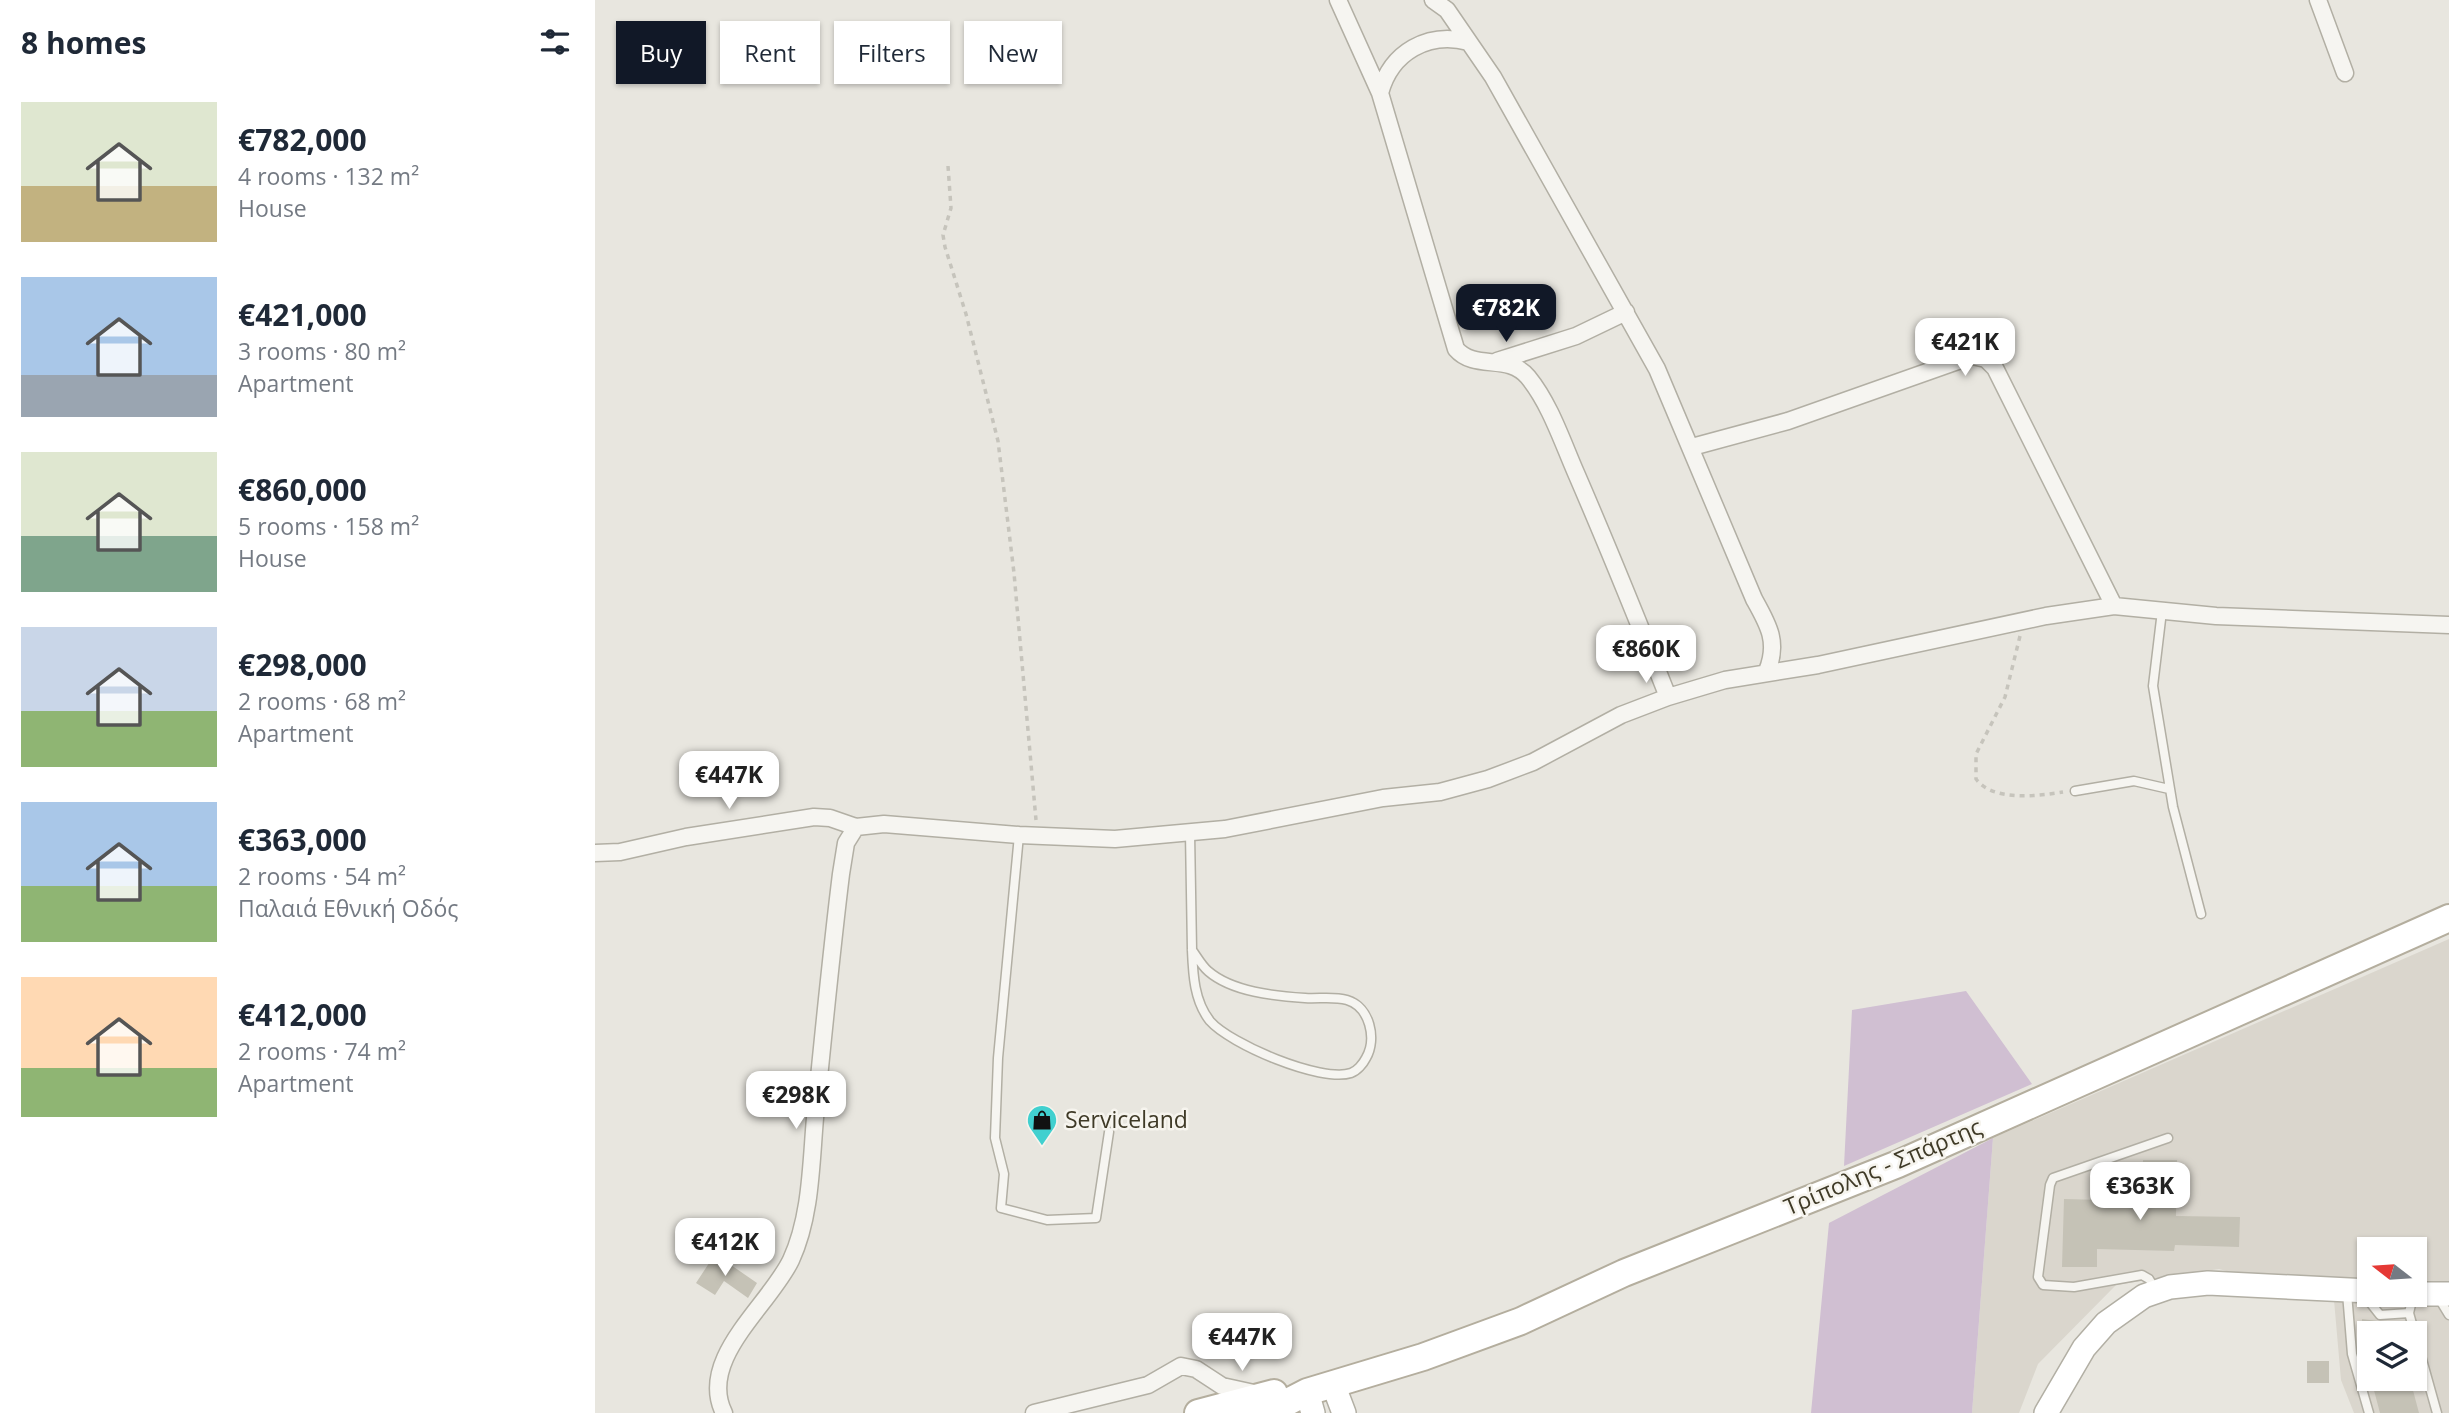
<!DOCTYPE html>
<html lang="en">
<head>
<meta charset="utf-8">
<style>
	:root { --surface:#fff; --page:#f6f6f7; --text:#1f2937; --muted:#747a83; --accent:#111827 }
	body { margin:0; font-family:"Open Sans",sans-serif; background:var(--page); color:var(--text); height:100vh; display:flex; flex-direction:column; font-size:26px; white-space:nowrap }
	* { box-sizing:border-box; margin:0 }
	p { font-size:23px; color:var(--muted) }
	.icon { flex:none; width:38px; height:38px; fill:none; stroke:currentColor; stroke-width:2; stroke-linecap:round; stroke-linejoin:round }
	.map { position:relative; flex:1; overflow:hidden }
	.drawer { display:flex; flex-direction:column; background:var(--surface); width:595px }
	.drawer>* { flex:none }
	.hud { position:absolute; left:21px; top:21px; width:665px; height:63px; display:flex; gap:14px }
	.needle { width:46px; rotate:287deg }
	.fabs { position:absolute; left:1762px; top:1237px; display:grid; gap:14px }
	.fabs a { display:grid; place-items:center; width:70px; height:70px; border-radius:0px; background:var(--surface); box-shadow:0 2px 5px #0004; font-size:35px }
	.price { position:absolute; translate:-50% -60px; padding:0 16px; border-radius:14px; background:#fff; color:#222; font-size:23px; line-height:46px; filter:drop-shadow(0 2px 4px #0008) }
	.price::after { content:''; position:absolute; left:50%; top:42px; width:21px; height:16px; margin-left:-10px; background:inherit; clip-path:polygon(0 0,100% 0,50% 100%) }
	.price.active { background:var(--accent); color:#fff }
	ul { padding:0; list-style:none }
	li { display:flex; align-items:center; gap:21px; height:175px; padding:0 21px }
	li span { display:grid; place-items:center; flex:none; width:196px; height:140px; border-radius:0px; color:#555 }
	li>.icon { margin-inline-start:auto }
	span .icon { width:84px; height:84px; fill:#fffc; stroke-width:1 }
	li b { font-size:30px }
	h2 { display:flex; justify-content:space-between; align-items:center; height:84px; padding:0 21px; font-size:30px }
	.tag { padding:0 24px; border-radius:0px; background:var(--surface); box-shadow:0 2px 5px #0004; font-size:24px; line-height:63px }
	.tag.active { background:var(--accent); color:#fff }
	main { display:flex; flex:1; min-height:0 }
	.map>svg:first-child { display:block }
	.built { fill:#dad6cd; fill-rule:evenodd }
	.green { fill:#d0bfd2 }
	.building { fill:#c5c2b6 }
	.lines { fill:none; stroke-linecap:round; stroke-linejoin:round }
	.lane-casing { stroke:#b2afa4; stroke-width:11 }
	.street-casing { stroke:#b2afa4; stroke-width:19 }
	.secondary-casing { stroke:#b2afa4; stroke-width:26 }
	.primary-casing { stroke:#b4ae9e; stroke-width:30 }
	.path { stroke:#c6c4bc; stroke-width:3.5; stroke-dasharray:5 5; stroke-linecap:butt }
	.lane { stroke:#f6f5f1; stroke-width:8 }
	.street { stroke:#f6f5f1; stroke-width:16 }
	.secondary { stroke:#fff; stroke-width:23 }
	.primary { stroke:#fff; stroke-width:26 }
	.labels { text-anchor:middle; stroke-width:5; stroke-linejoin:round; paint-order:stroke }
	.poi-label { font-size:23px; fill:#3f3a27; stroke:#f6f4ee; text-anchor:start }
	.street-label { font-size:23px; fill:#3f3a27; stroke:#f6f4ee }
</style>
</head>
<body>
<main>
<section class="drawer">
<h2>8 homes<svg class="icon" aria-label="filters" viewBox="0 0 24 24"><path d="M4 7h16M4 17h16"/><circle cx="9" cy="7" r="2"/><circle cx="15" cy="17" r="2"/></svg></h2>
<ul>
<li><span style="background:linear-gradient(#dfe7d0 60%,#c2b280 0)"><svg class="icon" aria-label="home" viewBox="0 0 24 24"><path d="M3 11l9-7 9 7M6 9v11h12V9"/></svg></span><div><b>€782,000</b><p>4 rooms · 132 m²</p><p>House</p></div></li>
<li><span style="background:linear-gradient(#a9c7e8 70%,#9aa5b1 0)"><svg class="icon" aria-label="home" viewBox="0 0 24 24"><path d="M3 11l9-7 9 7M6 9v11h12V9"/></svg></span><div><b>€421,000</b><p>3 rooms · 80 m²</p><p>Apartment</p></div></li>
<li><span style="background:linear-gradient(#dfe7d0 60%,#7fa58c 0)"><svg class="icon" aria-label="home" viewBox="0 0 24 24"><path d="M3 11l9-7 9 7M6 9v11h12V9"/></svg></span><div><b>€860,000</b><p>5 rooms · 158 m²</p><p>House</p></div></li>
<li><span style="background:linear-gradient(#c9d6e8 60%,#8fb573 0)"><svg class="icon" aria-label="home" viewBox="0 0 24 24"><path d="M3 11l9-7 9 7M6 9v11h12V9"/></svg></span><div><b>€298,000</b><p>2 rooms · 68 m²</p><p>Apartment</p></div></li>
<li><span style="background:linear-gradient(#a9c7e8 60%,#8fb573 0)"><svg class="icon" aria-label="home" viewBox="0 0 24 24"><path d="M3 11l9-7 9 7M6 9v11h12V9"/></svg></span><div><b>€363,000</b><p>2 rooms · 54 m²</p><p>Παλαιά Εθνική Οδός</p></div></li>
<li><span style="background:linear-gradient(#ffd9b3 65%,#8fb573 0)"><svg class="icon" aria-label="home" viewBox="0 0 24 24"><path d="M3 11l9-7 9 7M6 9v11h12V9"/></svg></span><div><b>€412,000</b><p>2 rooms · 74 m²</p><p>Apartment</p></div></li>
</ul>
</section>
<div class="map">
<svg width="1854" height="1413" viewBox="0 0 1854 1413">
	<rect width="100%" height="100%" fill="#e8e6df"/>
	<path class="built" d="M1854 939V1413H1759L1746 1380 1739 1300 1624 1269 1521 1285 1443 1364 1424 1413H1377L1398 1138ZM1774 1250H1820V1295H1774ZM1774 1334H1820V1379H1774Z"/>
	<path class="green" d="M1371 991 1437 1084 1249 1166 1257 1010Z
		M1398 1138 1377 1413H1216L1234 1223Z"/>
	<path class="building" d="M1548 1160H1582L1581 1216 1645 1217 1644 1247 1580 1245 1579 1251 1502 1249V1267H1467L1469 1199 1547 1201Z
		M120 1254 162 1283 153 1298 129 1281 120 1295 101 1283Z
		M1767 1319 1811 1325 1813 1334H1767Z
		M1712 1361H1734V1383H1712Z
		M1776 1379H1815L1824 1413H1785Z"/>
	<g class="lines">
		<g class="lane-casing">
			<path id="lane" d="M1567 611 1558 686 1578 807 1606 914
				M1480 791 1539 781 1574 789
				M595 833 597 950C598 974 599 1001 615 1021 635 1044 726 1083 756 1073 762 1071 768 1064 771 1058 782 1039 775 1007 752 1000 738 996 724 999 710 998 680 996 637 992 613 971 607 966 602 957 597 950
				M424 835 403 1058 400 1138 409 1174 406 1208 452 1220 501 1218 514 1132
				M1560 1289 1554 1279 1547 1275 1479 1287 1448 1285 1443 1277 1455 1185 1458 1178 1573 1138
				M1752 1293 1757 1354 1774 1413
				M1770 1296 1785 1315 1814 1313 1818 1296
				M1843 1297 1854 1315
				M1814 1313 1842 1413"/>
		</g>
		<g class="street-casing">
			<path id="street" d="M743 0 785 93 861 349C880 371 913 353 933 377 955 404 967 441 981 473 1013 547 1043 621 1073 697
				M838 0 852 10 898 77 1062 369 1159 599C1173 624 1184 642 1172 671
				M1723 0 1750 73
				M785 93C796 52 833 31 874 42
				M902 361 981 336 1031 312
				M1097 447 1193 421 1377 356 1391 359 1400 368 1519 606
				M0 853 25 852 91 837 219 817 235 818 261 827 289 824 424 835 520 839 630 829 788 798 845 792 893 779 938 762 1026 715 1073 697 1130 680 1223 665 1451 616 1519 606 1621 616 1854 625
				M129 1413C102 1359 174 1306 196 1260 216 1217 216 1164 220 1118 228 1037 236 955 246 874L251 843 261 827
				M439 1413 553 1385 586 1366 601 1369 627 1386 659 1393"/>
		</g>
		<g class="secondary-casing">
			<path id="secondary" d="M1820 1294H1854
				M738 1384 749 1413
				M712 1392 718 1413
				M1451 1413 1489 1348 1511 1323 1549 1296 1575 1287 1613 1283 1774 1291"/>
		</g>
		<g class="primary-casing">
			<path id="primary" d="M603 1413 679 1393
				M661 1413 683 1407 712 1392 828 1357 926 1321 1029 1273 1303 1164 1854 918"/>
		</g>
		<path class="path" d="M353 166 356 208 348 235 350 247 371 314 403 441 419 573 441 820
			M1425 636 1410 697 1381 754V779C1398 802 1443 796 1468 792"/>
		<use href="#lane" class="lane"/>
		<use href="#street" class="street"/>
		<use href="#secondary" class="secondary"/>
		<use href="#primary" class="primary"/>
	</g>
	<defs>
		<g id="shop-pin" transform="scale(1.575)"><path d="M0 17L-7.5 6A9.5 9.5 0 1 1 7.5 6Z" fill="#41d0cf" stroke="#f6f4ee"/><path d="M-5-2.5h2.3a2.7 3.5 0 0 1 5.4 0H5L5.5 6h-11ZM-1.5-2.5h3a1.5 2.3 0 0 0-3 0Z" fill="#111"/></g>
	</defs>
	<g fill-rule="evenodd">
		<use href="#shop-pin" x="447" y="1120"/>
	</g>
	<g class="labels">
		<g class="poi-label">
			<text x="470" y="1128">Serviceland</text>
		</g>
		<g class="street-label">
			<text transform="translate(1288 1167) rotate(-23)" y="8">Τρίπολης - Σπάρτης</text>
		</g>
	</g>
</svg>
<div class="fabs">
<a><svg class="needle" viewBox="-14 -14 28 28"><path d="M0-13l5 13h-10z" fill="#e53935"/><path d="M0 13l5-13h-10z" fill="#747a83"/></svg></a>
<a><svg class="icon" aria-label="layers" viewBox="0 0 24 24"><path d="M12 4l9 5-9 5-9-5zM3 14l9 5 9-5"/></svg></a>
</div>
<b class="price active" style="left:911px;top:344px">€782K</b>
<b class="price" style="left:1370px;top:378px">€421K</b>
<b class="price" style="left:1051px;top:685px">€860K</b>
<b class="price" style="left:134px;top:811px">€447K</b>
<b class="price" style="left:201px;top:1131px">€298K</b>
<b class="price" style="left:1545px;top:1222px">€363K</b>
<b class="price" style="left:130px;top:1278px">€412K</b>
<b class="price" style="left:647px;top:1373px">€447K</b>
<div class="hud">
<a class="tag active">Buy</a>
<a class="tag">Rent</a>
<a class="tag">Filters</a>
<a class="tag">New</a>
</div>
</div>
</main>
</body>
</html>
